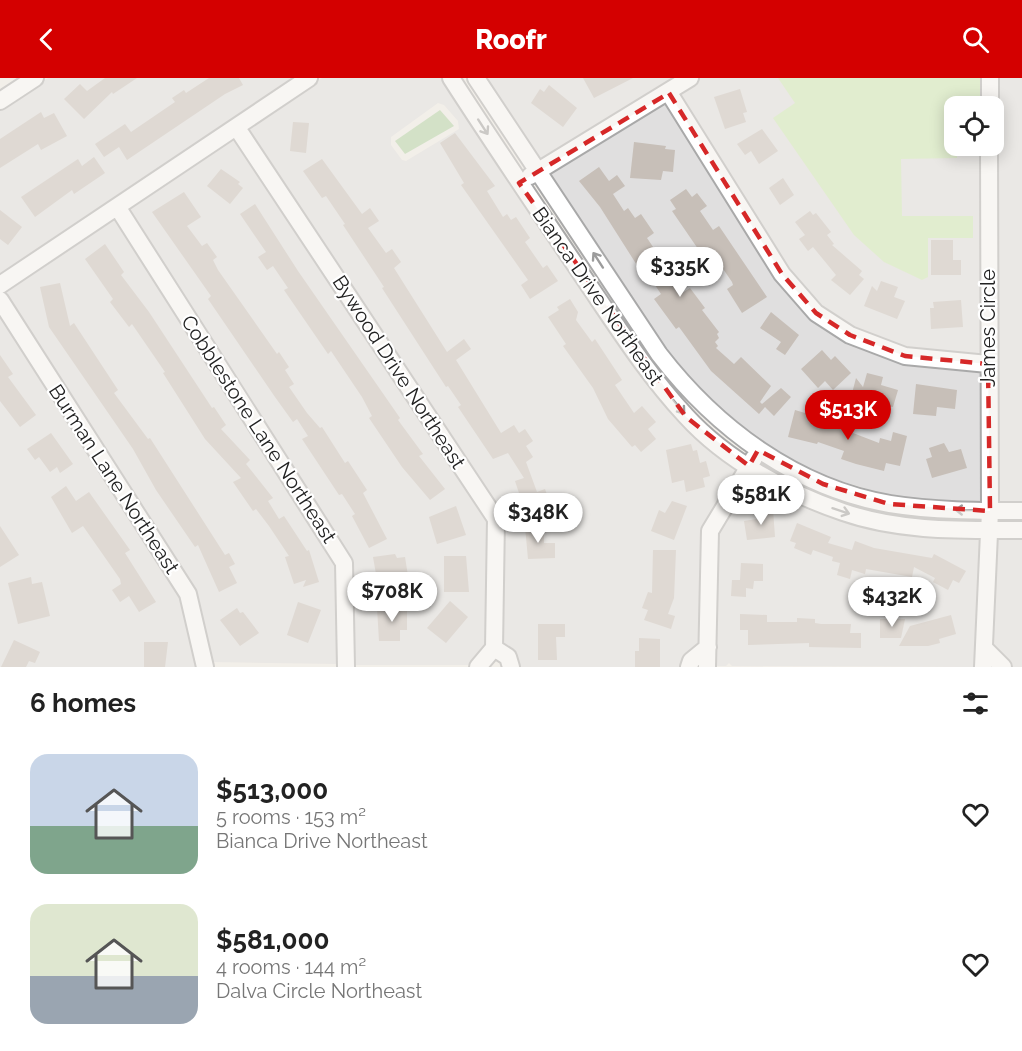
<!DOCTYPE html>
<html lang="en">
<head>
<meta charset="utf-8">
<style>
	:root { --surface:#fff; --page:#f2f2f2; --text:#222; --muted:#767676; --accent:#d40000 }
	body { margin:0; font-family:Raleway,sans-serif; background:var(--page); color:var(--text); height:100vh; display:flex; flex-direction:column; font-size:22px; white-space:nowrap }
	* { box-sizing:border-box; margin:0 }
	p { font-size:20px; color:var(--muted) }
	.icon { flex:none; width:33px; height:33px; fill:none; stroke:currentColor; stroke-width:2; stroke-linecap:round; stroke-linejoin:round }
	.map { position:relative; height:589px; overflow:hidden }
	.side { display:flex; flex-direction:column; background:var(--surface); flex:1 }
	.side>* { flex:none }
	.fabs { position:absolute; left:944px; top:18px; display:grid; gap:12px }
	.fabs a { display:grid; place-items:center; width:60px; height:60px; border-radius:12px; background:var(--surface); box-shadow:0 3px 15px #0003; font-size:30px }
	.price { position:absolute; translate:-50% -51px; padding:0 14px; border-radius:21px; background:#fff; color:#222; font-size:20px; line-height:39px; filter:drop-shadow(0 2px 3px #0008) }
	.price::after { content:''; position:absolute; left:50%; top:36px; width:18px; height:14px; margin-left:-9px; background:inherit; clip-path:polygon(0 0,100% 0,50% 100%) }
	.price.on { background:var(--accent); color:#fff }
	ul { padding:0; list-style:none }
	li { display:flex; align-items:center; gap:18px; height:150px; padding:0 30px }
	li span { display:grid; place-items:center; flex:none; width:168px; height:120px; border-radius:18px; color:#555 }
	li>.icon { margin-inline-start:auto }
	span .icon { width:72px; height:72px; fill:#fffc; stroke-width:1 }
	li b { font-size:26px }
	h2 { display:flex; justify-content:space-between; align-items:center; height:72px; padding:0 30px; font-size:26px }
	header { display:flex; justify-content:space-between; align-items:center; height:78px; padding:0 30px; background:var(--accent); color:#fff; font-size:27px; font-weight:800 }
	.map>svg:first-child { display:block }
	.residential { fill:#e0dfdf; fill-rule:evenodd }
	.grass { fill:#cdebb0 }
	.forest { fill:#add19e }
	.building { fill:#c7bfb8 }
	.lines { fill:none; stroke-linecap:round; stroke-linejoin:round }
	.minor-casing { stroke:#a9a9a9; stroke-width:20 }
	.minor { stroke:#fff; stroke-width:16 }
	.oneway { stroke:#9c9c9c }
	.marked { fill:none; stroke:#d62828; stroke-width:4.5; stroke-dasharray:12 8; stroke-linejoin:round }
	.labels { text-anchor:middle; stroke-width:4.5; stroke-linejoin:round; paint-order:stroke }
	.street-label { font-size:20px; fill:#222; stroke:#fff }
</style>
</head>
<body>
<header><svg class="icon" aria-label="back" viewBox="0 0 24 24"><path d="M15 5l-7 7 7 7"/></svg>Roofr<svg class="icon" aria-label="search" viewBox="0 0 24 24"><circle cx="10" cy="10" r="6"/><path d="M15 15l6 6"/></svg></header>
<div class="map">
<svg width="1022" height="589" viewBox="0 0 1022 589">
	<rect width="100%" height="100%" fill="#f2efe9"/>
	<path class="residential" d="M48 0H296L0 198V31Z
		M322 0H443L615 258 739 391 704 449 701 565 682 589H519L501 566 502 441 247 52ZM438 25 444 27 458 43 459 51 406 83 402 82 391 67V59Z
		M490 0H677L540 83 486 3Z
		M700 0H983L954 28V68H983L981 278 907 271 853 251 821 229 787 191 678 17Z
		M997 0H1022V425H996L994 280Z
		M667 24 813 242 981 294 983 425 890 418 825 398 793 384 762 366 716 329 664 272 548 95Z
		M235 60 489 443 487 567 471 587H353L351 485 127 132Z
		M116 140 338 487 339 586 211 584 193 512 3 214Z
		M0 235 182 520 198 589H0Z
		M751 398 806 429 844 443 982 459 977 567 975 572 976 589 732 588 729 585 726 588H714V573L717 570 714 566 717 455Z
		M995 460H1022V589H1010L1007 580 990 566Z"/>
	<path class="grass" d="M778 0H983V28H954V68H966L967 72 957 73V80L901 81 902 138H973V160H928V199L922 202 884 184 854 157 773 40 795 25Z"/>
	<path class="forest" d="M440 32 454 48 405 76 395 63Z"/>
	<path class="building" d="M105 0H137L113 16 112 14 84 41 64 21 80 6 87 13Z
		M209 0H239L243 7 225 16 127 82 119 69 104 79 95 66 125 46 131 54 175 24 172 20 184 12 186 15Z
		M583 0H633L594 20Z
		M549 7 577 30 563 49 531 25 540 11 544 14Z
		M740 11 747 34 743 35 746 44 725 51 714 19Z
		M41 34 44 40 54 35 67 58 41 72 38 66 0 90V61Z
		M293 44 309 45 306 75 290 73Z
		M762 51 778 73 759 86 751 73 745 77 737 66Z
		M455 55 495 108 487 113 503 139 507 136 511 142 516 139 530 160 525 164 543 190 547 187 558 203 530 221 521 207 528 202 461 107 464 105 440 65Z
		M634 64 666 68 665 71 675 72 673 94 663 93 661 102 630 100Z
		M94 79 105 95 74 116 72 112 35 139 21 119 78 81 82 88Z
		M322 81 362 136 370 130 379 143 368 150 386 175 392 171 401 184 394 190 447 274 464 261 471 271 456 282 501 355 514 347 519 355 525 351 533 363 526 368 533 379 526 384 537 414 545 411 551 428 523 438 517 422 521 421 515 403 524 400 508 375 493 381 458 329 461 327 448 308 446 309 382 210 384 209 343 147 345 146 326 118 322 120 303 93Z
		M599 89 609 103 617 97 625 108 613 116 624 133 628 130 635 140 641 136 654 155 647 160 672 197 670 198 682 215 690 210 705 230 702 232 719 254 717 256 719 260 715 264 718 268 716 270 734 286 741 279 771 308 760 324 762 326 781 310 791 319 774 338 765 329 759 336 711 293 679 249 676 251 654 221 661 216 643 189 640 192 600 129 579 103Z
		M221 91 240 104 238 106 243 110 230 126 207 108Z
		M783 100 794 117 780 127 769 110Z
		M686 111 692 119 697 115 707 128 700 133 713 152 719 148 767 219 742 235 727 211 733 207 732 204 715 179 707 184 672 133 676 131 670 122Z
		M184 114 201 139 187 148 202 168 207 165 217 179 213 182 218 192 277 276 279 274 289 289 285 292 294 306 289 309 307 335 320 350 322 349 345 385 348 383 367 412 363 415 387 461 369 470 352 438 355 436 342 416 339 417 302 361 308 358 297 341 293 344 275 319 208 221 211 218 152 134Z
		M255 126 298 193 400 340 398 342 423 376 419 378 445 411 430 422 402 389 369 340 372 338 362 319 331 273 328 276 284 212 288 210 273 188 267 192 258 179 266 174 240 136Z
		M0 132 22 149 8 167 0 161Z
		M810 133 813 137 816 135 831 154 827 157 834 166 832 167 862 193 859 197 864 201 850 217 831 202 836 197 813 169 808 173 799 161 805 157 795 144Z
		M931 162H953V182H961V197H931Z
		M105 166 124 194 121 197 149 234 212 330 214 329 226 347 221 351 250 382 246 386 273 420 268 423 279 441 284 438 307 473 309 472 319 504 303 509 306 502 294 506 285 479 289 478 269 448 256 431 253 433 233 404 241 400 205 361 163 295 165 294 132 246 129 249 110 224 113 221 85 181Z
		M881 203 898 209 894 219 905 223 897 241 864 228 872 208 877 213Z
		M60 205 70 248 74 245 118 312 114 315 148 361 150 360 225 477 229 475 235 486 229 489 237 505 219 514 198 467 195 469 156 412 133 371 49 249 40 209Z
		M570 221 578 234 576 242 592 264 595 261 622 302 615 307 634 335 642 328 656 344 648 351 656 361 641 374 635 367 632 369 608 341 593 310 563 268 566 266 548 239 559 232 557 229Z
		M961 222 963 249 931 251 930 230H934L933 224Z
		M771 234 799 257 785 277 776 271 781 264 760 250Z
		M822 272 831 282 835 278 851 295 833 312 825 303 818 310 801 291Z
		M0 277 13 296 8 299 36 337 20 349 0 323Z
		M867 295 883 299 881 307 898 312 893 329 886 328 885 331H878L850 323 856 300 863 309Z
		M916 306 957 312 955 331 937 329 936 338 913 336Z
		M795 332 855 350 853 355 879 365 880 360 891 363 893 354 907 358 900 388 886 385 884 393 856 386 841 381 844 373 818 364 817 366 788 359Z
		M51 355 73 386 60 395 57 389 50 394 39 379 35 382 27 371Z
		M944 365 949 374 961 371 967 390 932 400 926 381 932 379 929 370Z
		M691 366 693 373 697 372 700 385 706 383 710 398 703 400 705 409 686 414 684 402 672 405 666 372Z
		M66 408 76 423 89 414 130 472 125 475 156 524 139 534 129 518 120 524 112 512 121 506 120 501 83 448 72 455 51 419Z
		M672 423 687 428 674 462 651 453 659 432 665 435Z
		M456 428 466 457 437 466 429 439Z
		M773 432 775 459 747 462 744 443 757 441 756 434Z
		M797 445 831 459 828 465 852 472 855 463 874 470 932 480 934 476 966 493 959 505 953 502 948 512 933 504 935 500 914 489 912 499 866 491 865 496 852 492 850 501 837 497 840 485 832 483 833 479 813 472 811 477 794 470 796 465 790 463Z
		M0 448 19 477 0 489Z
		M525 448H544V465H555V480L528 481Z
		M653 472H676L674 520 668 536 675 538 671 551 644 542 648 532 642 530 648 514 652 515Z
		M395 476 397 480 405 479 408 498 399 499 401 510 379 513 373 479Z
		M444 478H466L469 514H444Z
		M741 485 763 486V503H754L753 511 746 510V519L731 518 732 502H740Z
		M31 499 32 506 42 504 50 538 18 546 8 505Z
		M450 523 468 539 446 565 427 550Z
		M298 524 321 532 308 565 287 557Z
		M377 529H407V552H400V563H379Z
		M237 530 240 535 243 534 259 555 240 568 220 542Z
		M740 536 767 537V544H797V540L815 541V545L821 546H851L850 555H861V570L809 569V565L748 567V552H740Z
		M951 537 956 556 939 561 940 565 928 568H899L910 548Z
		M880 541H905L901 560H880Z
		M538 546H565V559H556L557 582H538Z
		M639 560 660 561V589H635V573H639Z
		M14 562 40 574 35 585 29 583 26 589H1Z
		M144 564H168L165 589H144Z"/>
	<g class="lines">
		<g class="minor-casing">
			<path id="minor" d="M451 0C494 67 539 133 584 200 616 247 647 296 686 338 726 382 787 415 843 434 900 454 962 452 1022 452
				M476 0 659 276C716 350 796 410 890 426 934 433 978 433 1022 433
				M669 15 782 196 816 235 850 257 905 278 988 286
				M0 23 35 0
				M990 28V0
				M237 50 496 441 494 570 478 589
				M530 98 690 0
				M118 130 344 485 346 589
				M0 207 309 0
				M0 222 188 516 205 589
				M494 570 508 579 511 589
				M984 570 1003 589
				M689 589 691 583 708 569
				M707 589 710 453 754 380
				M983 589 990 433 989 68"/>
		</g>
		<use href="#minor" class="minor"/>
	</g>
	<defs><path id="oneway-shaft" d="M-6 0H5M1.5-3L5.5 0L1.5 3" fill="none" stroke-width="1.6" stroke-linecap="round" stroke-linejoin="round" transform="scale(1.5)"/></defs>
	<g class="oneway">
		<use href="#oneway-shaft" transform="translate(483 49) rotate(57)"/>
		<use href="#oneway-shaft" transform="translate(598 182) rotate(-123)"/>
		<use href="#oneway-shaft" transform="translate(679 329) rotate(51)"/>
		<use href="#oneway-shaft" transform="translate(964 432) rotate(-179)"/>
		<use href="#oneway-shaft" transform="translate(841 433) rotate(18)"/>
	</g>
	<path d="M0 0H1022V589H0ZM669 15 782 196 816 235 850 257 905 278 988 286 990 433 889 426 823 406 758 372 749 388 686 339 519 105Z" fill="#f2efe9" fill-opacity=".55" fill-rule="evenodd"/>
	<path class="marked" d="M669 15 782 196 816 235 850 257 905 278 988 286 990 433 889 426 823 406 758 372 749 388 686 339 519 105Z"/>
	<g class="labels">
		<g class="street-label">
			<text transform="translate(598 218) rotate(55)" y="7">Bianca Drive Northeast</text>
			<text transform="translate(988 250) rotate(-90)" y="7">James Circle</text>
			<text transform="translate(399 294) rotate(57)" y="7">Bywood Drive Northeast</text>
			<text transform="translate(259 351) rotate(57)" y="7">Cobblestone Lane Northeast</text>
			<text transform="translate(114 401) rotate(57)" y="7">Burman Lane Northeast</text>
		</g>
	</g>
</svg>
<div class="fabs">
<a><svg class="icon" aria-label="locate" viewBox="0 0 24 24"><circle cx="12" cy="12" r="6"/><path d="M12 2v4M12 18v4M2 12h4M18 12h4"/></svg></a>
</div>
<b class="price" style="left:680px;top:220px">$335K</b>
<b class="price on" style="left:848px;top:363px">$513K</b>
<b class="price" style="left:761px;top:448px">$581K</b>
<b class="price" style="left:538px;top:466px">$348K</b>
<b class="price" style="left:392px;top:545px">$708K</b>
<b class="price" style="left:892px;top:550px">$432K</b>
</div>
<section class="side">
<h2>6 homes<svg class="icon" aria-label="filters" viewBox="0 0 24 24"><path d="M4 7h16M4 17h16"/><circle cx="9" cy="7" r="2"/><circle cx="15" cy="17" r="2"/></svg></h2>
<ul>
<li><span style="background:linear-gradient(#c9d6e8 60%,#7fa58c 0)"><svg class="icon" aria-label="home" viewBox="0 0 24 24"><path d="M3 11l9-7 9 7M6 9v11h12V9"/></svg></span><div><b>$513,000</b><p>5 rooms · 153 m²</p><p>Bianca Drive Northeast</p></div><svg class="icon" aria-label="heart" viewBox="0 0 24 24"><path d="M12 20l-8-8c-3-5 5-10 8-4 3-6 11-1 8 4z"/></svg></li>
<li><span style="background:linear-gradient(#dfe7d0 60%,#9aa5b1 0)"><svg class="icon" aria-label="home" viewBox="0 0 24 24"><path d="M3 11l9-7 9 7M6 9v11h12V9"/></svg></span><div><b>$581,000</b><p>4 rooms · 144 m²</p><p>Dalva Circle Northeast</p></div><svg class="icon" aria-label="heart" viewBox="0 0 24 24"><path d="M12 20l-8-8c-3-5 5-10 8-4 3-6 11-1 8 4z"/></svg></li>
</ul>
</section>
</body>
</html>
